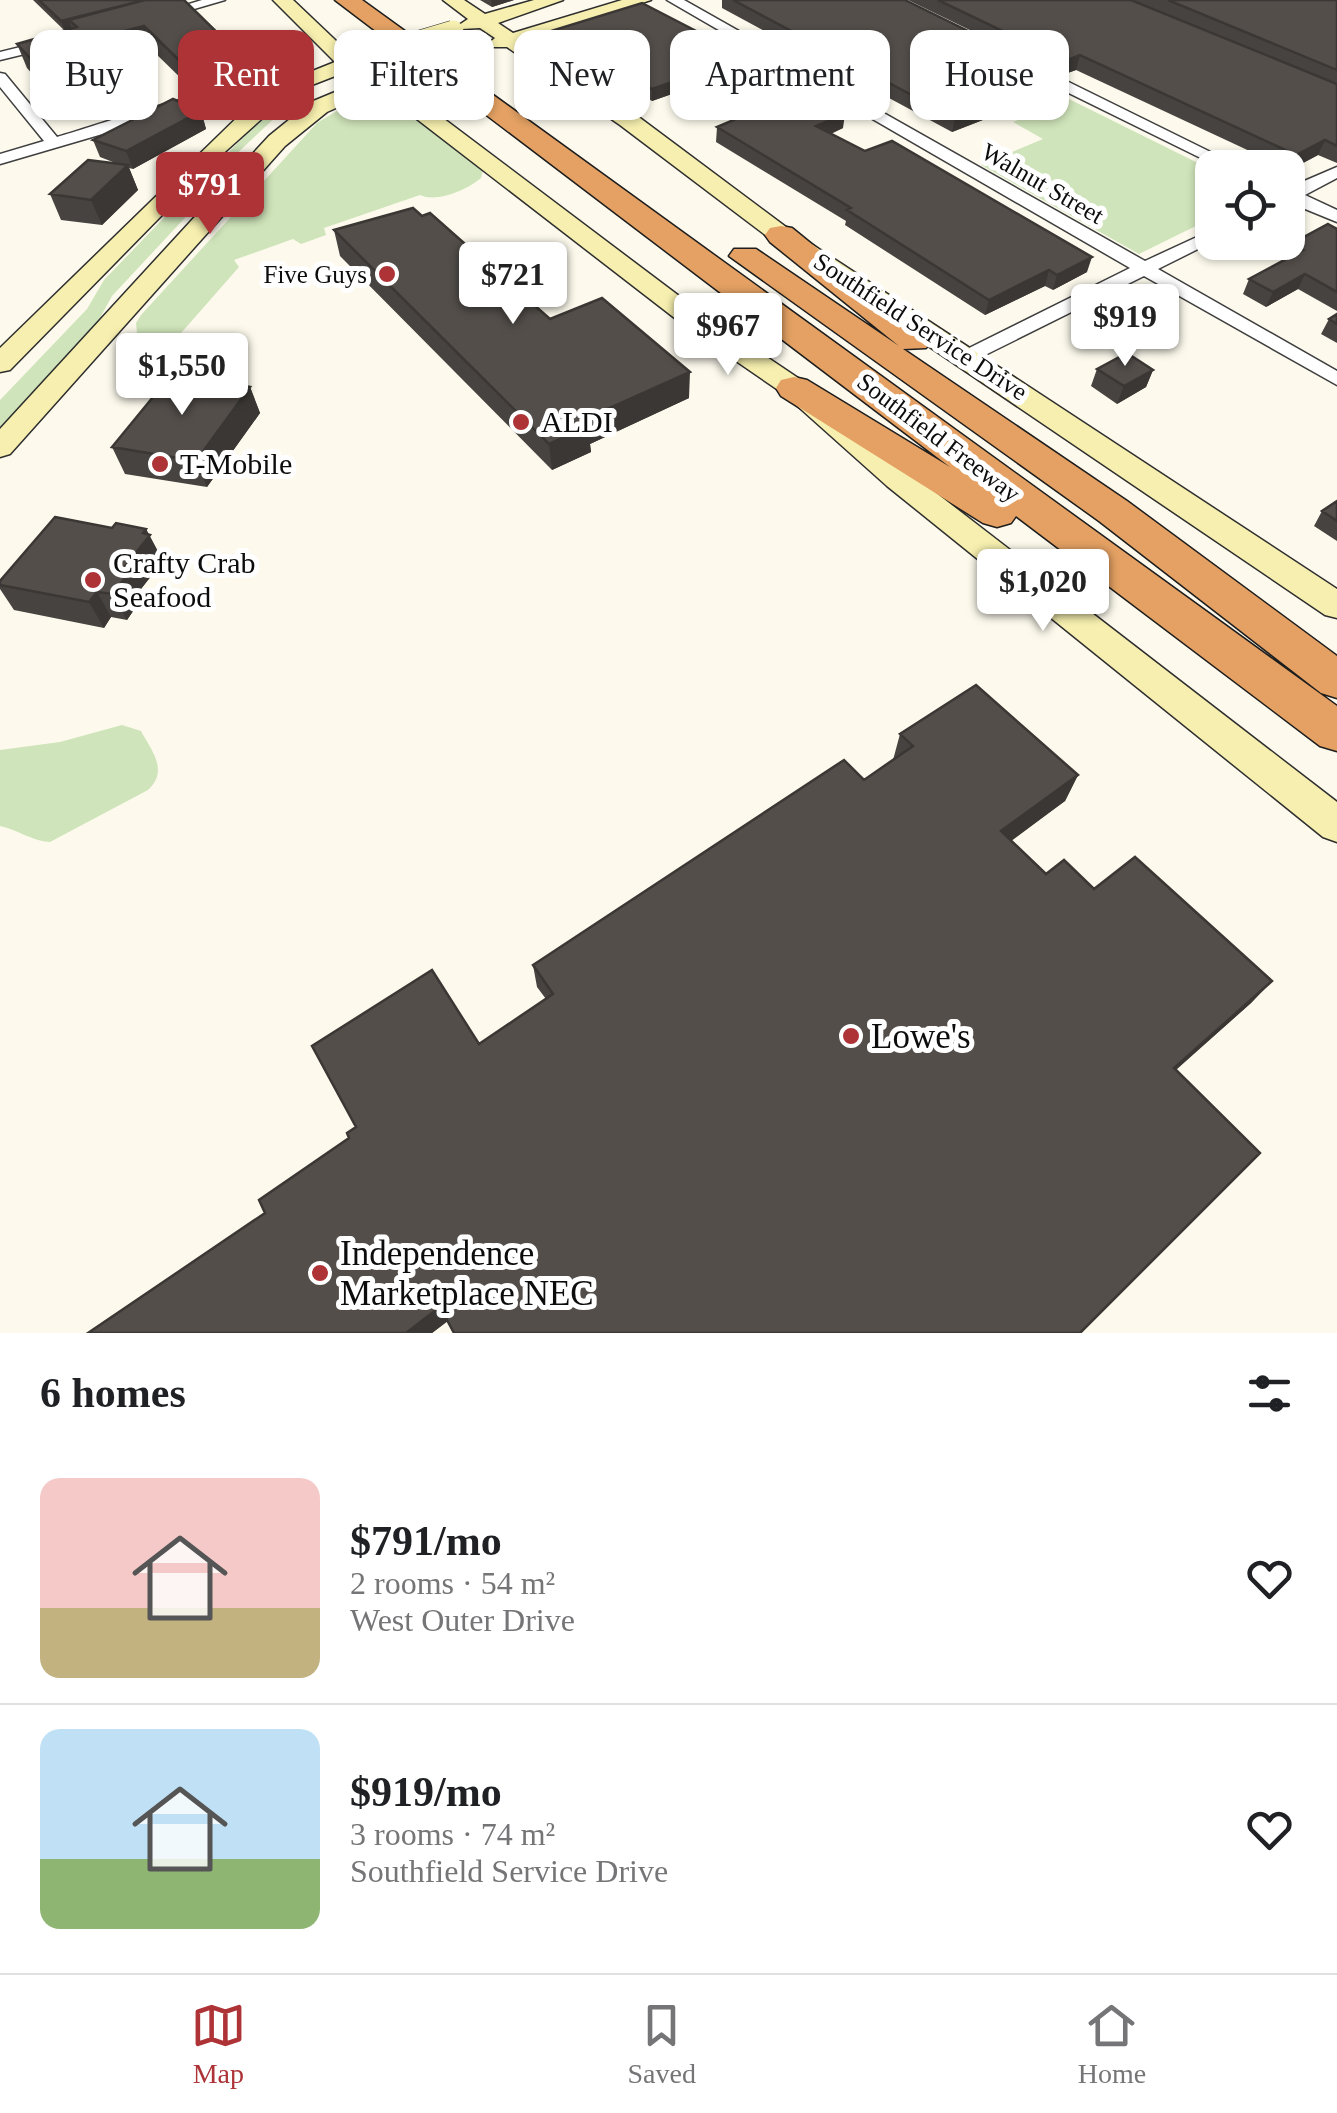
<!DOCTYPE html>
<html lang="en">
<head>
<meta charset="utf-8">
<style>
	:root { --surface:#fff; --page:#f2f2f2; --text:#202124; --muted:#757577; --line:#e0e0e0; --accent:#ad3337 }
	body { margin:0; font-family:"Times New Roman",serif; background:var(--page); color:var(--text); height:100vh; display:flex; flex-direction:column; font-size:38px; white-space:nowrap }
	* { box-sizing:border-box; margin:0 }
	p { font-size:32px; color:var(--muted) }
	.icon { flex:none; width:55px; height:55px; fill:none; stroke:currentColor; stroke-width:2; stroke-linecap:round; stroke-linejoin:round }
	.map { position:relative; height:1333px; overflow:hidden }
	.details { display:flex; flex-direction:column; background:var(--surface); flex:1 }
	.details>* { flex:none }
	.top-card { position:absolute; left:30px; top:30px; width:1278px; height:90px; display:flex; gap:20px }
	.buttons { position:absolute; left:1195px; top:150px; display:grid; gap:20px }
	.buttons a { display:grid; place-items:center; width:110px; height:110px; border-radius:20px; background:var(--surface); box-shadow:0 2px 8px #0004; font-size:50px }
	.price { position:absolute; translate:-50% -85px; padding:0 22px; border-radius:10px; background:#fff; color:#222; font-size:32px; line-height:65px; filter:drop-shadow(0 2px 5px #0008) }
	.price::after { content:''; position:absolute; left:50%; top:60px; width:30px; height:22px; margin-left:-15px; background:inherit; clip-path:polygon(0 0,100% 0,50% 100%) }
	.price.active { background:var(--accent); color:#fff }
	ul { padding:0; list-style:none }
	li { display:flex; align-items:center; gap:30px; height:250px; padding:0 40px }
	li+li { border-top:2px solid var(--line) }
	li span { display:grid; place-items:center; flex:none; width:280px; height:200px; border-radius:20px; color:#555 }
	li>.icon { margin-inline-start:auto }
	span .icon { width:120px; height:120px; fill:#fffc; stroke-width:1 }
	li b { font-size:42px }
	h2 { display:flex; justify-content:space-between; align-items:center; height:120px; padding:0 40px; font-size:42px }
	.chip { padding:0 35px; border-radius:20px; background:var(--surface); box-shadow:0 2px 8px #0004; font-size:35px; line-height:90px }
	.chip.active { background:var(--accent); color:#fff }
	.tab-bar { display:flex; justify-content:space-around; align-items:center; height:140px; border-top:2px solid var(--line); background:var(--surface); font-size:28px; color:var(--muted) }
	.tab-bar a { display:grid; justify-items:center; gap:5px }
	.tab-bar .active { color:var(--accent) }
	.map>svg:first-child { display:block }
	.green { fill:#cfe4ba }
	.lines { fill:none; stroke-linecap:round; stroke-linejoin:round }
	.street-casing { stroke:#3f3f3f; stroke-width:3 }
	.secondary-casing { stroke:#2e2e2e; stroke-width:3 }
	.highway-casing { stroke:#1d1d1d; stroke-width:3 }
	.street { fill:#fff; fill-rule:evenodd }
	.secondary { fill:#f6efaf; fill-rule:evenodd }
	.highway { fill:#e4a163; fill-rule:evenodd }
	.secondary-bridge-casing { stroke:#2e2e2e; stroke-width:22; stroke-linecap:butt }
	.secondary-bridge { stroke:#f6efaf; stroke-width:21 }
	.wall { fill:#474340 }
	.shaded-wall { fill:#3a3734 }
	.building { fill:#534e4a; stroke:#3a3734; stroke-width:2.5 }
	.poi-dot { fill:#ad3337; stroke:#fff; stroke-width:4 }
	.labels { text-anchor:middle; stroke-width:10; stroke-linejoin:round; paint-order:stroke }
	.far-street-label { font-size:25px; fill:#0c0c0c; stroke:#fff }
	.far-poi-label { font-size:25px; fill:#0c0c0c; stroke:#fff; text-anchor:end }
	.poi-label { font-size:30px; fill:#0c0c0c; stroke:#fff; text-anchor:start }
	.near-poi-label { font-size:35px; fill:#0c0c0c; stroke:#fff; text-anchor:start }
</style>
</head>
<body>
<div class="map">
<svg width="1337" height="1333" viewBox="0 0 1337 1333">
	<rect width="100%" height="100%" fill="#fdfaed"/>
	<path class="green" d="M363 95 382 96 476 162 483 170 481 178C467 190 437 203 420 195L324 228 326 235 301 244 293 239 234 260 239 267 175 340 165 342 137 333 136 323 141 315 317 123Z
		M295 99 233 157V178L222 190 199 183 259 121Z
		M1069 99 1212 170V218L1139 254 981 165 1043 139 1013 122Z
		M192 198 195 207 112 296 95 327 0 427V400L87 309 104 280 181 200Z
		M122 725 141 731C152 751 169 771 148 790L50 842C32 841 18 830 0 826V750L60 742Z"/>
	<g class="lines">
		<g class="street-casing">
			<path id="street" d="M202 0H225L160 19 153 15Z
				M667 0H684L1145 261 1212 230V242L1158 269 1337 371V385L1144 276 975 360H961V352L1130 268Z
				M53 39 60 43 58 46 0 60V52Z
				M1010 58H1020L1243 168H1221L1010 64Z
				M0 73 5 74 57 137C99 125 269 65 299 86 289 92 255 91 239 94L0 164V154L44 141 0 87Z
				M1337 167V178L1305 195 1337 210V222L1288 202V188Z"/>
		</g>
		<g class="secondary-casing">
			<path id="secondary" d="M273 0H293L352 56 373 53 376 57 366 64 381 73 401 71 404 75 395 82 703 314 804 382 909 472 1337 802V842L1323 837 887 486 784 394 685 326 378 89 327 112 285 146 10 454 0 457V429L269 136 311 102 364 80 348 71 299 90 267 114 217 159 10 370 0 372V348L251 104 285 82 335 62Z
				M443 0H464L485 14 534 0H563L498 23 513 33 622 0H651L526 41 636 115 790 230 1337 589V618L1325 615 772 240 620 125 507 47H492L489 43 495 38 480 28 462 29 459 25 468 19Z"/>
		</g>
		<g class="highway-casing">
			<path id="highway" d="M335 0H362L1337 706V751L1320 746 1016 516 1011 523 997 527 983 523 781 396 776 388 781 380 794 377 807 380 950 467Z
				M781 226 792 228 931 341 926 348 903 349 1127 501 1337 656V698L1321 693 1099 521 729 256 734 249H756L899 346 770 242 765 235 770 228Z"/>
		</g>
		<use href="#street" class="street"/>
		<use href="#secondary" class="secondary"/>
		<use href="#highway" class="highway"/>
		<g class="secondary-bridge-casing">
			<path id="secondary-bridge" d="M386 51 453 31
				M411 70 481 48"/>
		</g>
		<use href="#secondary-bridge" class="secondary-bridge"/>
	</g>
	<path class="wall" d="M33 0H184L237 69 230 71 231 77 191 88 152 50 111 61 114 115 101 110 72 119 27 68 17 44 65 31Z
		M480 0H514L492 7Z
		M722 0H905L1045 69 1039 98 952 132 722 8Z
		M908 0H1337V163L1318 155 1290 170 1076 70 1062 75Z
		M554 30 729 48V60L686 76V89L652 101 555 42Z
		M138 108 201 111 206 129 133 169 129 168 138 190 102 225 61 220 50 194 118 164 100 157 93 140 140 116Z
		M717 127 843 128 831 134 1087 272 1053 290 1045 286 985 315 845 225 846 221 716 142Z
		M1337 229V311L1298 289 1266 307 1243 294 1249 279 1285 259 1284 258 1291 244Z
		M334 230 550 319 689 398 590 444 591 452 552 470 340 256Z
		M1337 314V343L1321 334 1329 319Z
		M1097 369 1153 370 1146 387 1117 404 1091 386Z
		M250 387 260 413 207 487 125 474 112 447Z
		M1337 501V541L1314 526 1322 511Z
		M112 528 146 529 163 561 137 594 140 601 127 620 111 617 104 628 14 610 0 589V581Z
		M900 734 1078 775 1065 801 1011 840 1046 874 1094 889 1272 981 1251 1003 1176 1070 448 1321 432 1333H88L265 1213 349 1138 479 1044 546 999 537 987 533 965 864 780 893 760Z"/>
	<path class="shaded-wall" d="M491 0H514L492 7Z
		M69 20 72 30 65 31 61 21Z
		M144 26 152 50 99 64 91 40Z
		M230 45 237 69 230 71 231 77 191 88 183 64 219 48Z
		M729 48V60L673 81V69Z
		M1080 55 1076 70 1062 75 1065 61Z
		M1045 69 1041 83 1027 76Z
		M687 77 686 89 652 101V89Z
		M134 82 142 107 114 115 105 91Z
		M1042 84 1039 98 952 132 955 118Z
		M92 86 101 110 72 119 63 94Z
		M201 111 206 129 133 169 126 151Z
		M845 114 843 128 815 140 816 126Z
		M1325 140 1318 155 1290 170 1296 155Z
		M128 165 138 190 102 225 91 200Z
		M1092 257 1087 272 1053 290 1057 275Z
		M1049 270 1045 286 985 315 989 300Z
		M1305 274 1298 289 1266 307 1273 292Z
		M1153 370 1146 387 1117 404 1124 386Z
		M690 372 689 398 590 444 591 452 552 470 549 444 583 420Z
		M250 387 260 413 207 487 196 461Z
		M146 529 163 561 137 594 140 601 127 620 113 594 119 574Z
		M97 592 111 617 104 628 89 602Z
		M1078 775 1065 801 991 856 1001 831Z
		M1272 981 1251 1003 1155 1088 1174 1068Z
		M440 1307 450 1319 432 1333H406Z"/>
	<path class="building" d="M39 0H145L61 21Z
		M145 0H184L230 45 219 48 224 53 183 64 144 26 91 40 134 82 105 91 92 86 63 94 17 44 77 27 69 20Z
		M733 0H905L1045 69 1027 76 1042 84 955 118Z
		M938 0H1131L1337 84V146L1325 140 1296 155 1080 55 1065 61Z
		M1168 0H1337V70Z
		M642 3 729 48 673 69 687 77 652 89 554 30Z
		M802 91 845 114 816 126 865 151 892 141 1092 257 1057 275 1049 270 989 300 847 210 851 208 717 127Z
		M173 99 201 111 126 151 93 140 148 112 138 108 151 105 155 108Z
		M88 160 128 165 91 200 50 194Z
		M413 208 422 216 430 213 550 319 602 298 690 372 583 420 589 426 549 444 334 230Z
		M1328 224 1337 229V292L1305 274 1273 292 1249 279 1303 250 1291 244Z
		M1337 314V324L1329 319Z
		M1127 353 1153 370 1124 386 1097 369Z
		M171 375 250 387 196 461 112 447Z
		M1337 501V521L1322 511Z
		M55 517 112 528 116 523 146 529 143 533 150 535 119 574 127 575 113 594 97 592 89 602 0 585V581Z
		M976 685 1078 775 1001 831 1046 874 1064 860 1094 889 1135 857 1272 981 1174 1068 1260 1153 1080 1333H454L440 1307 406 1333H88L265 1213 259 1200 349 1138 347 1133 356 1127 312 1046 432 970 479 1044 553 994 533 965 844 760 864 780 913 746 900 734Z"/>
	<g class="poi-dot">
		<circle cx="387" cy="274" r="10"/>
		<circle cx="521" cy="422" r="10"/>
		<circle cx="160" cy="464" r="10"/>
		<circle cx="93" cy="580" r="10"/>
		<circle cx="851" cy="1036" r="10"/>
		<circle cx="320" cy="1273" r="10"/>
	</g>
	<g class="labels">
		<g class="far-street-label">
			<text transform="translate(1043 183) rotate(30)" y="9">Walnut Street</text>
			<text transform="translate(921 326) rotate(33)" y="9">Southfield Service Drive</text>
			<text transform="translate(939 437) rotate(37)" y="9">Southfield Freeway</text>
		</g>
		<g class="far-poi-label">
			<text x="367" y="283">Five Guys</text>
		</g>
		<g class="poi-label">
			<text x="541" y="432">ALDI</text>
			<text x="180" y="474">T-Mobile</text>
			<text x="113" y="573">Crafty Crab<tspan x="113" dy="34">Seafood</tspan></text>
		</g>
		<g class="near-poi-label">
			<text x="871" y="1048">Lowe's</text>
			<text x="340" y="1265">Independence<tspan x="340" dy="40">Marketplace NEC</tspan></text>
		</g>
	</g>
</svg>
<div class="buttons">
<a><svg class="icon" aria-label="locate" viewBox="0 0 24 24"><circle cx="12" cy="12" r="6"/><path d="M12 2v4M12 18v4M2 12h4M18 12h4"/></svg></a>
</div>
<b class="price active" style="left:210px;top:237px">$791</b>
<b class="price" style="left:513px;top:327px">$721</b>
<b class="price" style="left:1125px;top:369px">$919</b>
<b class="price" style="left:728px;top:378px">$967</b>
<b class="price" style="left:182px;top:418px">$1,550</b>
<b class="price" style="left:1043px;top:634px">$1,020</b>
<div class="top-card">
<a class="chip">Buy</a>
<a class="chip active">Rent</a>
<a class="chip">Filters</a>
<a class="chip">New</a>
<a class="chip">Apartment</a>
<a class="chip">House</a>
</div>
</div>
<section class="details">
<h2>6 homes<svg class="icon" aria-label="filters" viewBox="0 0 24 24"><path d="M4 7h16M4 17h16"/><circle cx="9" cy="7" r="2"/><circle cx="15" cy="17" r="2"/></svg></h2>
<ul>
<li><span style="background:linear-gradient(#f6c9c9 65%,#c2b280 0)"><svg class="icon" aria-label="home" viewBox="0 0 24 24"><path d="M3 11l9-7 9 7M6 9v11h12V9"/></svg></span><div><b>$791/mo</b><p>2 rooms · 54 m²</p><p>West Outer Drive</p></div><svg class="icon" aria-label="heart" viewBox="0 0 24 24"><path d="M12 20l-8-8c-3-5 5-10 8-4 3-6 11-1 8 4z"/></svg></li>
<li><span style="background:linear-gradient(#bfe0f5 65%,#8fb573 0)"><svg class="icon" aria-label="home" viewBox="0 0 24 24"><path d="M3 11l9-7 9 7M6 9v11h12V9"/></svg></span><div><b>$919/mo</b><p>3 rooms · 74 m²</p><p>Southfield Service Drive</p></div><svg class="icon" aria-label="heart" viewBox="0 0 24 24"><path d="M12 20l-8-8c-3-5 5-10 8-4 3-6 11-1 8 4z"/></svg></li>
</ul>
</section>
<nav class="tab-bar">
<a class="active"><svg class="icon" aria-label="map" viewBox="0 0 24 24"><path d="M3 6l6-2 6 2 6-2v14l-6 2-6-2-6 2zM9 4v14M15 6v14"/></svg>Map</a>
<a><svg class="icon" aria-label="saved" viewBox="0 0 24 24"><path d="M7 4h10v16l-5-4-5 4z"/></svg>Saved</a>
<a><svg class="icon" aria-label="home" viewBox="0 0 24 24"><path d="M3 11l9-7 9 7M6 9v11h12V9"/></svg>Home</a>
</nav>
</body>
</html>
